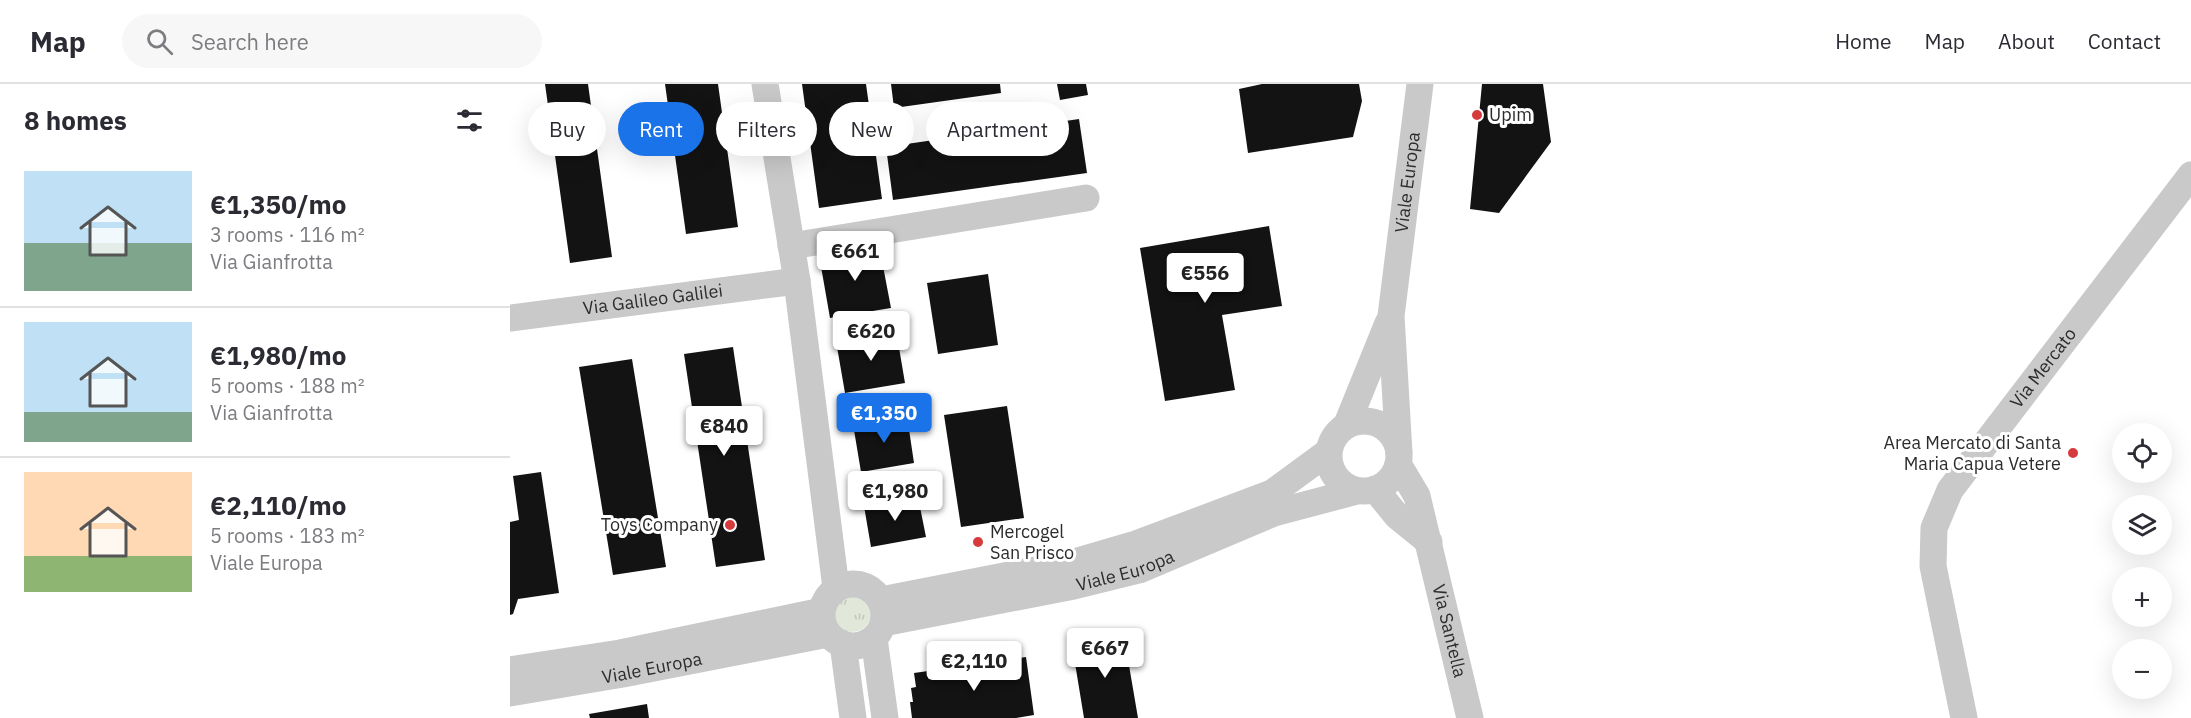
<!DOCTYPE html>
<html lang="en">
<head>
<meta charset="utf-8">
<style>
	:root { --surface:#fff; --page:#f7f7f7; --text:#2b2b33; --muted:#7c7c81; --line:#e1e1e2; --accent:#1a73e8 }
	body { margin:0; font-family:"IBM Plex Sans",sans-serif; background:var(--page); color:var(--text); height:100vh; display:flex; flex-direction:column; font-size:22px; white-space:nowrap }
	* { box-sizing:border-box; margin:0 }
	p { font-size:20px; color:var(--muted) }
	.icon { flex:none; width:33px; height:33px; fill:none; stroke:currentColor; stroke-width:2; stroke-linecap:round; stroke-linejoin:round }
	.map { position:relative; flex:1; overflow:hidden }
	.panel { display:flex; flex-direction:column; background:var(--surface); width:510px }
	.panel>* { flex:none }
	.banner { position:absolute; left:18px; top:18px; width:570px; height:54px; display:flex; gap:12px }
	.controls { position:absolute; left:1602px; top:339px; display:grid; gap:12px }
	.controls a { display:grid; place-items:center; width:60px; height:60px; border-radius:50%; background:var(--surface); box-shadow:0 6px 24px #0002; font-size:30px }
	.price { position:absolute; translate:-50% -51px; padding:0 14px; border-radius:6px; background:#fff; color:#222; font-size:20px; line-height:39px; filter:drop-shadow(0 2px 3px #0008) }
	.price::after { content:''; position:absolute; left:50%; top:36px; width:18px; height:14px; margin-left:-9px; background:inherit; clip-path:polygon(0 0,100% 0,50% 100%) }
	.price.active { background:var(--accent); color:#fff }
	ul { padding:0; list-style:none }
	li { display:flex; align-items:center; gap:18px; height:150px; padding:0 24px }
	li+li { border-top:2px solid var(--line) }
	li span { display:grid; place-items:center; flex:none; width:168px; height:120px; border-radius:0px; color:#555 }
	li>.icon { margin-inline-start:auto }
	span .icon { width:72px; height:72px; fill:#fffc; stroke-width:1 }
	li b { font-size:26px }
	h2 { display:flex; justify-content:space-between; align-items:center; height:72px; padding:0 24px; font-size:26px }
	.chip { padding:0 21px; border-radius:27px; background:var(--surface); box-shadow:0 6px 24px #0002; font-size:21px; line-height:54px }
	.chip.active { background:var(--accent); color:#fff }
	header { display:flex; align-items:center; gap:36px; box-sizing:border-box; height:84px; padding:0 30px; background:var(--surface); border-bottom:2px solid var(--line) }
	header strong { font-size:28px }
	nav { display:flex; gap:33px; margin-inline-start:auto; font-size:21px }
	.search { width:420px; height:54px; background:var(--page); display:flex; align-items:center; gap:15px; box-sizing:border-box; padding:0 21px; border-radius:33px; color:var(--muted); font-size:22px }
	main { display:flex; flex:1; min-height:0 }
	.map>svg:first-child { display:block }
	.grass { fill:url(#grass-tufts) }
	.building { fill:#131313 }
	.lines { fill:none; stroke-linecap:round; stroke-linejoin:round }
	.minor { stroke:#c9c9c9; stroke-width:27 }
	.poi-dot { fill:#d63a3c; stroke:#fff; stroke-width:2 }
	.labels { text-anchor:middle; stroke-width:6; stroke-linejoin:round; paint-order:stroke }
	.poi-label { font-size:18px; fill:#2c2c2c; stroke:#fff; text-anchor:start }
	.street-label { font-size:18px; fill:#2c2c2c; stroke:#fff }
</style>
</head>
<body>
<header>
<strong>Map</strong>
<div class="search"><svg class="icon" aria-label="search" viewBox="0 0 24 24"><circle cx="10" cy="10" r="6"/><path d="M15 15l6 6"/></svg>Search here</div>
<nav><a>Home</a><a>Map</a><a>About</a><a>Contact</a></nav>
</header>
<main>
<section class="panel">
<h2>8 homes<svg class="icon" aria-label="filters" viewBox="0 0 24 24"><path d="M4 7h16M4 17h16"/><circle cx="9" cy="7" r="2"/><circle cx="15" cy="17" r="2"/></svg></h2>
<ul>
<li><span style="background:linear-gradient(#bfe0f5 60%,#7fa58c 0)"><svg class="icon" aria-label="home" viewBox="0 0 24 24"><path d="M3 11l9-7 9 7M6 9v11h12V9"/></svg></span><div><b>€1,350/mo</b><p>3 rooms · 116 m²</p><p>Via Gianfrotta</p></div></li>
<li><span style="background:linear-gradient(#bfe0f5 75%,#7fa58c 0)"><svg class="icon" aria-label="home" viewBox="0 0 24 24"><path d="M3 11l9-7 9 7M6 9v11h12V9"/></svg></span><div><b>€1,980/mo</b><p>5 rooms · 188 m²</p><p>Via Gianfrotta</p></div></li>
<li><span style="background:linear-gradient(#ffd9b3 70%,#8fb573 0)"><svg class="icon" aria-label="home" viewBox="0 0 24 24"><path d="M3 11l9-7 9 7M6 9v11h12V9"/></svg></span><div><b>€2,110/mo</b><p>5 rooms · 183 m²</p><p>Viale Europa</p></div></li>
</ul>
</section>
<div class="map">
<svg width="1681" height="634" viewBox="0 0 1681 634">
	<defs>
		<pattern id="grass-tufts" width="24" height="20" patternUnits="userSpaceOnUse" patternTransform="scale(1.5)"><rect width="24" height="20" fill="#e1e8da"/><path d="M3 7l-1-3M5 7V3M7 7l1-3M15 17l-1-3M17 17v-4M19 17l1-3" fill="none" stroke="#c1c7bb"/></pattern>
	</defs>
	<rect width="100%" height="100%" fill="#fff"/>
	<path class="grass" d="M323 529a19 19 0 1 1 38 0a19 19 0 1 1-38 0Z"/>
	<path class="building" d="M35 0H78L102 173 60 179Z
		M155 0H208L228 143 176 150Z
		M292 0H356L372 115 309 124Z
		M381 0H490L491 9 384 24Z
		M547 0H576L578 11 550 16Z
		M752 0H849L852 17 843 53 738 69 729 5Z
		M972 0H1033L1041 58 989 129 960 125Z
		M569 35 577 89 383 116 376 63Z
		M759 142 772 222 712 231 725 306 655 317 630 164Z
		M369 161 381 224 320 234 309 171Z
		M478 190 488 261 428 270 417 199Z
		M386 246 395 299 335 309 326 257Z
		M223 263 255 476 206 483 174 270Z
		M122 275 156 483 103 491 69 283Z
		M497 322 514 434 451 443 434 331Z
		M397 332 404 379 351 388 343 340Z
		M31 388 49 509 8 515 3 530 0 531V438L9 436 3 392Z
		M408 413 416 453 361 463 354 422Z
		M614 552 628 634H574L562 561Z
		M516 573 524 631 506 634H402L400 618H403L401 604 406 603 404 589Z
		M137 620 139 634H80L79 630Z"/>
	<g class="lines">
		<g class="minor">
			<path d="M255 0 287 197 326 504"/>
			<path d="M281 162 576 114"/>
			<path id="s1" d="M0 234 287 197"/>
			<circle cx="854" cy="372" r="35"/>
			<path d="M837 340 878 239"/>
			<path id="s2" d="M889 369 881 232 910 0"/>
			<path id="s3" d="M888 380 907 412 960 634"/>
			<path d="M865 405 887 432 919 458"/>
			<circle cx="343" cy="531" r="31"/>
			<path d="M371 516 561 479 626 460 762 409 818 368"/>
			<path id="s4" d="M373 539 564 502 629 486 764 429 847 407"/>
			<path d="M364 554 375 634"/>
			<path d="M333 560 343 634"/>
			<path d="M0 586 110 569 312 527"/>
			<path id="s5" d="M0 609 113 590 318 550"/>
			<path id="s6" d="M1454 634 1423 482 1424 444 1440 406 1681 91"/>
		</g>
	</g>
	<g class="poi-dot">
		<circle cx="967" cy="31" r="6"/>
		<circle cx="1563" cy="369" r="6"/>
		<circle cx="220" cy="441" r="6"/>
		<circle cx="468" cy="458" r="6"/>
	</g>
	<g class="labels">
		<g class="poi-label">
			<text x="979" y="37">Upim</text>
			<text x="1551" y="365" text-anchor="end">Area Mercato di Santa<tspan x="1551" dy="21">Maria Capua Vetere</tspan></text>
			<text x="208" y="447" text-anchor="end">Toys Company</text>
			<text x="480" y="454">Mercogel<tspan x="480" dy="21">San Prisco</tspan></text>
		</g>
		<g class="street-label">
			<text dy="6" stroke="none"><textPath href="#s2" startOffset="272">Viale Europa</textPath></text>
			<text dy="6" stroke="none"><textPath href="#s1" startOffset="144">Via Galileo Galilei</textPath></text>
			<text dy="6" stroke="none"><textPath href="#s6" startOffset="388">Via Mercato</textPath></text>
			<text dy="6" stroke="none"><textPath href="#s4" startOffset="248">Viale Europa</textPath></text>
			<text dy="6" stroke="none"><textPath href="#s3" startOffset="176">Via Santella</textPath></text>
			<text dy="6" stroke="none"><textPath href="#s5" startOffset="144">Viale Europa</textPath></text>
		</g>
	</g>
</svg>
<div class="controls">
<a><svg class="icon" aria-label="locate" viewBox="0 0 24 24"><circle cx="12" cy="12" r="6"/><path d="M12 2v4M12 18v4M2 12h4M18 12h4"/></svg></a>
<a><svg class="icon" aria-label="layers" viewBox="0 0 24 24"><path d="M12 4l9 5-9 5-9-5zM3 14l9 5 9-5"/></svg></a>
<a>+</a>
<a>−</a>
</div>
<b class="price" style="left:345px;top:198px">€661</b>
<b class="price" style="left:695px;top:220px">€556</b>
<b class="price" style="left:361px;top:278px">€620</b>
<b class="price active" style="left:374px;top:360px">€1,350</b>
<b class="price" style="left:214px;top:373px">€840</b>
<b class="price" style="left:385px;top:438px">€1,980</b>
<b class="price" style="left:595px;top:595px">€667</b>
<b class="price" style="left:464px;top:608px">€2,110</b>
<div class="banner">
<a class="chip">Buy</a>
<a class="chip active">Rent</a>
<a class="chip">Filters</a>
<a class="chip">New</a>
<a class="chip">Apartment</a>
</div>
</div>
</main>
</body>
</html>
